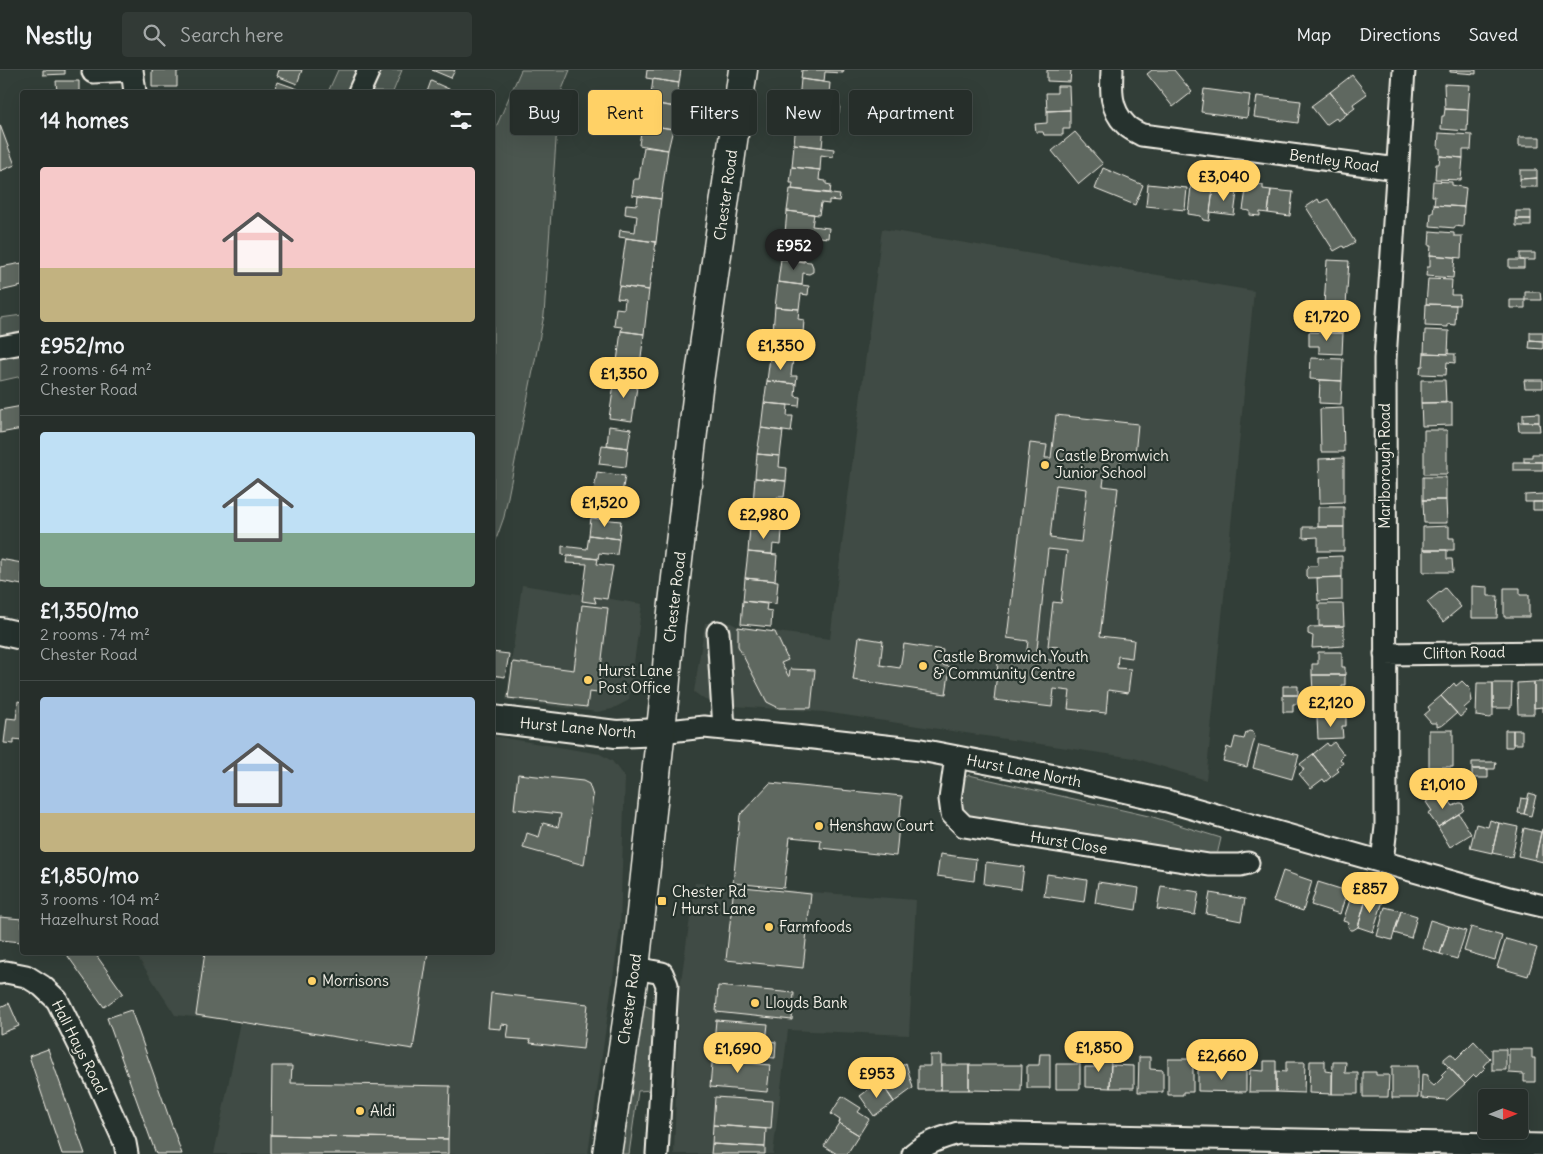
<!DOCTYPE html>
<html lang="en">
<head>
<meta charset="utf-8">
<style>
	:root { --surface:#262e2a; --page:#323a36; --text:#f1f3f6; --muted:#a4a8a8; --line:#424a47; --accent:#ffd166 }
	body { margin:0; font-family:Delius,sans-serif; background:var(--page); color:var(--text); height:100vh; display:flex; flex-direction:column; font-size:19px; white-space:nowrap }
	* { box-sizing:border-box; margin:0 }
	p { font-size:16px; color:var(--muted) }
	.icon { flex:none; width:28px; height:28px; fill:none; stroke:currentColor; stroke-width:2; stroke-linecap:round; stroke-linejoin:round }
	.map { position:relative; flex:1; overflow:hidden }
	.side { position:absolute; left:20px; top:20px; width:475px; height:865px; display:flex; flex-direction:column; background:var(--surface); border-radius:5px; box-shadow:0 5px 20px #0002,0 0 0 1px var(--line) }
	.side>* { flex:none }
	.banner { position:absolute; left:510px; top:20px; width:475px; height:45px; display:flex; gap:10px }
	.needle { width:32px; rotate:89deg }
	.fabs { position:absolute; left:1478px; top:1019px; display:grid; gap:10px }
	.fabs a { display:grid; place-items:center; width:50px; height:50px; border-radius:5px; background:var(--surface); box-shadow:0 5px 20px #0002,0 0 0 1px var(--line); font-size:25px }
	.price { position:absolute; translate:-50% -42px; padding:0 11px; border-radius:18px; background:var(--accent); color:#111; font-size:16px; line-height:32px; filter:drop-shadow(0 1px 2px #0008) }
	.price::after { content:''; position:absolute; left:50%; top:30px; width:15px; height:11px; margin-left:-8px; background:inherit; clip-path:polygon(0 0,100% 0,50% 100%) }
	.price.current { background:#222; color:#fff }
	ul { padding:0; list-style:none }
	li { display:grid; align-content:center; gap:10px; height:265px; padding:0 20px }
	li+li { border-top:1px solid var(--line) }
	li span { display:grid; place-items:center; height:155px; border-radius:5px; color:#555 }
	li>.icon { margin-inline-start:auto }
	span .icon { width:90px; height:90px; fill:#fffc; stroke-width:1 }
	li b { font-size:21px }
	h2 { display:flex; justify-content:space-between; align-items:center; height:60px; padding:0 20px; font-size:21px }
	.tag { padding:0 18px; border-radius:5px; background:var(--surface); box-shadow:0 5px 20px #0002,0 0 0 1px var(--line); font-size:18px; line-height:45px }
	.tag.current { background:var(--accent); color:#111 }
	header { display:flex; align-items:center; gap:30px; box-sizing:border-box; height:70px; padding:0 25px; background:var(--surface); border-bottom:1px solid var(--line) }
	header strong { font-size:24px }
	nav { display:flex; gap:28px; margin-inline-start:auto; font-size:18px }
	.search { width:350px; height:45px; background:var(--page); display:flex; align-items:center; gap:12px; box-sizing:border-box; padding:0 18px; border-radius:5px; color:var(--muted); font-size:19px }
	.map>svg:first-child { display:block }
	.built { fill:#404b44 }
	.green { fill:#4c564f; stroke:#a0a49c }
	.building { fill:#5f6861; stroke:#f4f1e8; fill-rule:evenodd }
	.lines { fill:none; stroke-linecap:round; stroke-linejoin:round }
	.minor-casing { stroke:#f4f1e8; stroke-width:25 }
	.tertiary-casing { stroke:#f4f1e8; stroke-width:30 }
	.secondary-casing { stroke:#f4f1e8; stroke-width:31 }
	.minor { stroke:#26332d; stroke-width:21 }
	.tertiary { stroke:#26332d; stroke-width:26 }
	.secondary { stroke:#26332d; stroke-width:28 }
	.poi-dot { fill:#ffd166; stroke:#26332d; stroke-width:2 }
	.labels { text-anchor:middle; stroke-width:4.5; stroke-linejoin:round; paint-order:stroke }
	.street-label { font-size:15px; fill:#f4f1e8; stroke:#26332d }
	.poi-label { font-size:15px; fill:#f4f1e8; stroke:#26332d; text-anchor:start }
</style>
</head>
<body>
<header>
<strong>Nestly</strong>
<div class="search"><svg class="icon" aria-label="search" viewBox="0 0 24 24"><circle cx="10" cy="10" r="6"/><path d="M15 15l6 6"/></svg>Search here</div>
<nav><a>Map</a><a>Directions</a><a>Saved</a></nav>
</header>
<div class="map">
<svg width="1543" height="1084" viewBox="0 0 1543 1084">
	<rect width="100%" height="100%" fill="#323e38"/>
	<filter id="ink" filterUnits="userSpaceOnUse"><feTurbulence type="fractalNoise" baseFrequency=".02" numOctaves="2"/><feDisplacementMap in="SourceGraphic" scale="10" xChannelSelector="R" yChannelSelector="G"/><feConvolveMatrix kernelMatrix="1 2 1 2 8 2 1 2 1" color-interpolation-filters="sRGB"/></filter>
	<g filter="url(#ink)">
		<path class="built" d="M882 159 1254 221 1206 710 1134 688 824 642 733 636 705 630 694 622 705 553H731L738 557 830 569Z
			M522 515 642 534 629 630 612 639 597 642 506 630Z
			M493 666 600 684 612 691 625 708 620 858 588 1084H214L241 952 175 945 135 883 492 882Z
			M695 813 916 830 909 965 788 960 773 1084H674L679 925Z"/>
		<path class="green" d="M338 0H357L348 22H328Z
			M380 0H402L393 22H370Z
			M521 0H570L559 27 544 245 504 447 493 478V64Z
			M22 245V263L0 267V248Z
			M22 285V306L0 311V289Z
			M969 705 1153 747 1221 768 1217 785 1071 765 972 749 959 742 958 711Z
			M644 935 657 941 652 1020 638 1021 629 1084H620Z"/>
		<path class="building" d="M43 0H65V4L43 5Z
			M152 0H185V1H177V17H152Z
			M279 0H302L297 14 277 6Z
			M432 0H455L451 8Z
			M647 0H681L679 13 646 8Z
			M802 0H844L843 3 825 2 824 12 801 9Z
			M1047 0H1071L1070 12 1047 11Z
			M1152 0H1174L1192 22 1173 37 1147 4Z
			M1450 0H1476V4L1450 2Z
			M1352 5 1367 24 1353 34 1355 38 1347 44 1330 22Z
			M653 9 679 13 676 37 650 33Z
			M801 9 830 13 828 34 799 31Z
			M56 11H79V22H57Z
			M431 11 451 20 449 22H427Z
			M278 12 298 19 296 22H274Z
			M1444 14 1470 15 1468 40 1445 39Z
			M1057 16H1069L1070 40 1047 41 1046 23H1057Z
			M1204 19 1250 25 1247 48 1201 42Z
			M1330 22 1347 44 1338 51 1336 48 1326 55 1311 36Z
			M1257 26 1301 31 1298 53 1254 47Z
			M799 31 840 35 839 43 826 41 824 56 796 53Z
			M652 33 676 37 673 59 648 55Z
			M1445 39 1468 40 1467 61 1441 59 1442 46H1444Z
			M1070 40V59H1063V65H1044L1043 62H1036L1035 54 1047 53V41Z
			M796 53 824 56 822 77 794 74Z
			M0 55 15 95 0 101Z
			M648 55 673 59 668 80 639 75 641 62 647 63Z
			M1075 62 1103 94 1079 114 1052 81Z
			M1439 63 1472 65 1471 80H1463V88L1440 86V78H1438Z
			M1519 67H1540V76H1519Z
			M794 74 834 79 833 87 821 85 820 100 792 97Z
			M644 77 668 80 661 129 632 125 634 109H639Z
			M1440 86 1463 88 1461 110 1435 109 1436 94H1439Z
			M792 97 820 100 819 110 826 111V114L831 115 830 123 792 119 793 113H790Z
			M1103 98 1143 115 1135 135 1095 119Z
			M1520 100H1537V108L1520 109Z
			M1537 108V117H1520V109Z
			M1433 111 1452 112V115L1466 118 1464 137 1434 135 1435 126H1432Z
			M1247 113 1263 115V119L1271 120 1268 143 1260 142V146L1250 145V141L1243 140Z
			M1148 114 1187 118 1185 140 1146 136Z
			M1191 116 1213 119 1209 151 1203 150 1201 146 1188 144Z
			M790 119 840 125 839 131 829 130V134L821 133 819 145 787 141Z
			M1213 119 1237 122 1234 145 1210 142Z
			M1271 120 1293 122 1290 146 1268 143Z
			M638 126 661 129 656 172 619 167 620 160 635 162 637 146 625 144 626 134 637 135Z
			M1318 129 1320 133 1328 129 1355 172 1344 178 1343 176 1334 181 1306 137Z
			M1434 135 1464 137 1463 157 1455 156V158L1430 156 1431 143H1433Z
			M787 141 814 144 812 156 829 158 828 168 785 163Z
			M1516 141H1531V149H1516Z
			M1516 149H1531V156H1516Z
			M1430 161 1454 163V166H1462L1461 188 1430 185 1431 176H1429Z
			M781 164 810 168 809 175H806L804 192 781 189 782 179H779Z
			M626 168 656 172 649 220 619 216Z
			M1520 183H1535V190H1520Z
			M1430 185 1455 187 1453 208 1426 206 1427 197H1430Z
			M781 189 811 192 813 197V202L809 204 803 203 802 215 778 212Z
			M1327 190 1349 191 1346 236 1324 235Z
			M1509 190H1524V198H1509Z
			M22 193V216L0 221V197Z
			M1428 209 1452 210 1451 225H1460L1459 235 1426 234Z
			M778 212 809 216 808 225 801 224 799 239 775 237Z
			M619 216 649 220 644 264 621 261 622 257 614 256 616 238 624 239 625 229 617 228Z
			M1525 222H1540L1541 230H1525Z
			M1510 230H1525V238H1510Z
			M1426 234 1456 235 1455 255 1448 254V257L1425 256Z
			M775 237 799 239 798 249 804 250 803 264 773 261Z
			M1322 240 1344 241 1343 263H1321Z
			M1425 260 1449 261 1448 284 1424 283Z
			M621 261 644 264 638 310 615 307Z
			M773 261 803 264 801 279H794L793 289 770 287Z
			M1309 262 1343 263 1342 284 1319 283V276H1309Z
			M1530 262H1543V271L1530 270Z
			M1530 270 1543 271V279L1529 278Z
			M1424 283 1455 284V293L1447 292 1446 305 1420 304 1421 296H1423Z
			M770 287 793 289 791 306H797L796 314 767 311Z
			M1311 288 1343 289 1342 311 1310 309Z
			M615 307 638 310 632 351 609 348Z
			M1320 310 1342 311 1341 334 1319 333Z
			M1421 310H1445L1446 333H1421Z
			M1524 310H1543V318H1525Z
			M767 311 796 314 795 326 800 327 799 336 764 333Z
			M1452 332V355L1422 356 1421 333Z
			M764 333 788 335 787 346H793L791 362 761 358Z
			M22 336V359L0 363V340Z
			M1343 338 1344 382H1321L1320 339Z
			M1539 343V352H1523V344Z
			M1056 345 1138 354 1135 385 1122 384 1119 403 1105 401 1103 416 1118 418 1100 566 1134 570 1132 588 1118 586 1117 598 1131 599 1128 623 1108 620 1106 643 1068 639 1070 621 1054 619 1052 637 994 630 999 584 1026 587 1028 571 1007 568 1030 373 1047 375 1045 388H1051ZM1056 415 1087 419 1081 472 1050 468ZM1048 479 1067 481 1061 533 1053 532 1048 576 1059 577 1057 591 1036 588Z
			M1518 352H1539L1540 361H1519Z
			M609 356 631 359 628 378 607 375Z
			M761 358 783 361 780 386 757 384Z
			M1424 360H1447V404H1424Z
			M602 375 628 378 626 397 599 394Z
			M757 384 780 386 779 397 787 398 786 411 755 408Z
			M1532 384H1543V392H1524V387H1532Z
			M1344 388V432L1320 433 1319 389Z
			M1513 392H1543V400H1513Z
			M597 402 625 406 622 423 594 420Z
			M1423 407H1446V430H1423Z
			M755 408 786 411 784 427H777L776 436 753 433Z
			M594 420 622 423 621 439 605 437 604 441 591 439Z
			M1543 424V432H1525V425Z
			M1423 430H1446L1447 453H1424Z
			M1533 432H1543V440H1533Z
			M753 433 776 436 775 443 783 444 782 460 750 457Z
			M1318 437H1344V457H1318Z
			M591 448 621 451 619 469 589 465Z
			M1449 456V468H1454V480H1423V457Z
			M750 457 782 460 781 475 773 474 772 484 748 482Z
			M1303 457H1344V481H1318V467L1303 468Z
			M589 465 619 469 617 485 599 483 598 489 562 484V476L587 479Z
			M1423 480H1447V489H1452L1453 502H1423Z
			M748 482 777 485 775 511 745 508Z
			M567 486 598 489 597 494 613 496 607 529 594 527 596 533 582 531 587 494 566 493Z
			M1342 486V507L1308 508 1306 506V500L1309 496H1318V487Z
			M0 489 22 493V515L0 511Z
			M1342 507V530L1318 531 1317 508Z
			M745 508 778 511 776 534 743 531Z
			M1472 516 1488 517V526H1498L1497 548H1472Z
			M1445 518 1461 537 1443 552 1427 532Z
			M1504 518H1520V525H1529V547H1504Z
			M743 531 767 534 766 540 772 541 771 557 741 554Z
			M1319 534H1343L1344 556H1319Z
			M582 535 608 538 598 623 589 622 587 637 508 628 513 592 574 600Z
			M1344 556V576L1312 578 1313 566 1308 564V559L1311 557Z
			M738 557 775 562 788 590 781 593 789 607 790 599 815 600 811 638H779L767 632 738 576Z
			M859 567 883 571 880 595 900 598 904 574 943 580 941 595 950 597 946 624 853 610Z
			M492 582 509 584 505 607 492 605Z
			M1318 582H1342V597H1345V605H1312V594H1318Z
			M1312 605H1345V615H1342V622H1313Z
			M1462 611 1470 619 1472 631 1464 638 1467 641 1460 647 1441 626 1454 613 1456 616Z
			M1534 612V644H1518L1517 613Z
			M1534 612H1543V642H1542V637L1534 638Z
			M1477 613H1493V646L1490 648 1476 646Z
			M1493 613H1512L1511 638H1493Z
			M1283 616H1298V625H1283Z
			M1283 625H1298L1297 634H1293V642H1283Z
			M1441 626 1457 643 1443 655 1437 657V653H1431L1424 645 1430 640 1428 637Z
			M1318 630H1341V638H1346V647H1313L1311 645V637H1318Z
			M18 631 22 632V670L14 669V674L4 673 7 648 16 649Z
			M1346 647V656H1342L1343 668 1318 669 1317 648Z
			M1429 660H1453V697H1429Z
			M1505 660H1513V677H1505Z
			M1513 660H1522V674H1513Z
			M1249 661 1253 662 1255 667 1247 697 1223 691 1227 677 1232 679 1235 667 1244 669 1246 663Z
			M1334 672 1344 685 1340 689 1343 693 1336 698 1339 701 1331 707 1313 684 1327 673 1329 676Z
			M1259 675 1299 685 1292 709 1253 698Z
			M1313 684 1331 707 1325 712 1323 709 1311 718 1299 704 1304 700 1300 694Z
			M1472 692H1496L1495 699H1472Z
			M1472 699H1488V708H1472Z
			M1430 703H1452V722H1430Z
			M518 704 583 711 589 714 593 726 584 795 523 778 527 763 539 767 543 753 558 757 561 744 514 739Z
			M770 713 902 726 896 786 820 778 821 770 790 767 784 818 733 813 740 745Z
			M1529 723 1536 725 1531 746 1524 744Z
			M1438 725 1443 732 1448 729 1453 736 1459 733H1462L1464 737 1463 741 1438 757 1428 743 1432 741 1426 732Z
			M1521 728 1528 729 1524 744 1518 743Z
			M1459 744 1471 764 1450 777 1438 757Z
			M1490 750 1499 753 1492 783 1470 778 1476 754 1488 757Z
			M1499 753 1518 757 1512 787 1492 783Z
			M1524 758 1541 762 1535 790 1518 786Z
			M1542 759H1543V792L1535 790Z
			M940 784 976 789 974 811 937 806Z
			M986 792 1024 797 1021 819 984 814Z
			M1283 801 1312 811 1303 841 1273 831Z
			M1047 804 1087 810 1084 832 1044 826Z
			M1098 812 1139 818 1136 840 1095 833Z
			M1318 812 1347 821 1340 844 1311 835Z
			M734 816 811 824 803 898 726 890Z
			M1161 816 1199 822 1195 845 1157 839Z
			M1353 821 1367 826 1358 857 1353 860H1350L1348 856 1349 853 1343 851Z
			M1210 823 1245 829 1241 851 1206 844Z
			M1367 826 1383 831 1373 862 1358 857Z
			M1385 837 1401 841 1392 870 1377 866Z
			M1401 841 1417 846 1411 868 1394 863Z
			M0 847 22 849V872L0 870Z
			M1430 850 1449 856 1440 884 1422 878Z
			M1449 856 1466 861 1457 889 1440 884Z
			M1471 857 1502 866 1495 890 1464 881Z
			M1506 869 1537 878 1528 906 1497 897Z
			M65 882H94L123 923 104 937Z
			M205 882H428L413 979 196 945Z
			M718 916 794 923 792 950 716 942Z
			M491 923 588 934 583 979 530 973 531 970 507 968 509 955 502 954 501 959 488 958Z
			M9 933 19 956 0 964V937Z
			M131 940 182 1084H156L107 948Z
			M716 950 768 954 766 971 776 972 775 988 713 983Z
			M1474 971 1490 988 1483 996 1485 998 1476 1007 1474 1005 1465 1014 1444 992V989L1450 984H1452L1456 989Z
			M48 979 85 1084H62L29 986Z
			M1492 979H1506V1000H1492Z
			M1509 979H1532V988H1535V1012H1524V1004L1509 1003Z
			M713 983 736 985V992L770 995 767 1022 710 1017Z
			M1040 984H1050V1018H1027V995H1039Z
			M1098 984 1111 985 1110 1018 1085 1017V997H1098Z
			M930 985H941V1020H918V996H930Z
			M1139 987H1150V999L1163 1000V1022H1138Z
			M1168 989H1193V1022H1183V1025H1168Z
			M1264 991H1276V1022H1249L1250 1000 1264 1001Z
			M1310 991H1325V1001L1332 1002V1024L1309 1023Z
			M1286 992H1305L1304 1023 1276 1022V1001L1286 1002Z
			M1333 992H1346L1345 1003H1358V1024H1332Z
			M906 993 913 1018 894 1032 880 1011Z
			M1056 994H1080V1019H1056Z
			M941 995H969V1020H941Z
			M969 995H1022L1021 1021 969 1020Z
			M1111 995 1134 996V1018H1110Z
			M272 996H292L291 1013 450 1016 448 1069 271 1065Z
			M1392 996H1418V1028H1392Z
			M1449 997 1465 1014 1447 1030 1421 1028 1422 1004 1428 1005V1011L1434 1016 1443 1007 1441 1005Z
			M1198 1000 1246 1001V1022L1198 1021Z
			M1363 1002H1376V1005H1389L1388 1027H1363Z
			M880 1011 894 1032 874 1046 860 1026Z
			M842 1026 861 1038 858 1042 869 1049 859 1065 839 1053 840 1050 831 1044Z
			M715 1027 773 1031 771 1059 713 1055Z
			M839 1053 859 1065 847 1084H837L824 1076Z
			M713 1055 766 1059 765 1077 712 1074Z
			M271 1065 448 1069V1084H271Z
			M712 1074 765 1077V1084H711Z"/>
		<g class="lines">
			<g class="minor-casing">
				<path id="minor" d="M132 0 135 22
					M1112 0C1111 20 1110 39 1125 54 1129 59 1136 62 1142 65L1397 99
					M93 2 130 0
					M359 22 369 0
					M0 277 22 273
					M718 562 724 659
					M1385 584 1543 582
					M661 662 704 657 796 666 921 680 1055 706 1167 731 1509 828 1543 836
					M956 687 950 729 952 744 964 756 1209 795H1240L1248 793
					M1382 792 1386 757 1385 289 1404 0
					M635 898 662 903 667 915 657 1084
					M0 903 6 902 26 906 42 916 57 930 99 1015 125 1073 127 1084
					M913 1084C926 1073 941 1068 958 1063L1543 1075"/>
			</g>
			<g class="tertiary-casing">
				<path id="tertiary" d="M0 561 22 566
					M492 649 616 664 661 662"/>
			</g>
			<g class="secondary-casing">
				<path id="secondary" d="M607 1084 635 898 665 622 670 559 698 319 743 0"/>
			</g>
			<use href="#minor" class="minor"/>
			<use href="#tertiary" class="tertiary"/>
			<use href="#secondary" class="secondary"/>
		</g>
	</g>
	<g class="poi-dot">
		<circle cx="1045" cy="395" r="5"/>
		<circle cx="923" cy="596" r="5"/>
		<circle cx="588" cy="610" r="5"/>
		<circle cx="819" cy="756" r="5"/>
		<rect x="657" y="826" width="10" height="10" rx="2.5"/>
		<circle cx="769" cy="857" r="5"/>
		<circle cx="312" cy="911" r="5"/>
		<circle cx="755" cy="933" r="5"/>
		<circle cx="360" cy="1041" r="5"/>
	</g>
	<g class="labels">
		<g class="street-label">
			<text transform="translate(1334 91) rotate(8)" y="5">Bentley Road</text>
			<text transform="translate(726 125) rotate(-82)" y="5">Chester Road</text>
			<text transform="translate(1385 396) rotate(-90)" y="5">Marlborough Road</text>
			<text transform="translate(675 527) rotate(-83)" y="5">Chester Road</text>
			<text transform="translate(1464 583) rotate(-1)" y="5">Clifton Road</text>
			<text transform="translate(578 658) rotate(5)" y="5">Hurst Lane North</text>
			<text transform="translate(1024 701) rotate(11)" y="5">Hurst Lane North</text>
			<text transform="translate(1069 773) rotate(9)" y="5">Hurst Close</text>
			<text transform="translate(630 929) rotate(-82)" y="5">Chester Road</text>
			<text transform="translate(79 977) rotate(63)" y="5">Hall Hays Road</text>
		</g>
		<g class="poi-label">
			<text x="1055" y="391">Castle Bromwich<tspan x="1055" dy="17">Junior School</tspan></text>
			<text x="933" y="592">Castle Bromwich Youth<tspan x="933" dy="17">&amp; Community Centre</tspan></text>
			<text x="598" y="606">Hurst Lane<tspan x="598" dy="17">Post Office</tspan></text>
			<text x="829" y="761">Henshaw Court</text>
			<text x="672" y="827">Chester Rd<tspan x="672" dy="17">/ Hurst Lane</tspan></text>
			<text x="779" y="862">Farmfoods</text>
			<text x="322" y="916">Morrisons</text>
			<text x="765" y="938">Lloyds Bank</text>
			<text x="370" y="1046">Aldi</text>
		</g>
	</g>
</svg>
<div class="fabs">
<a><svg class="needle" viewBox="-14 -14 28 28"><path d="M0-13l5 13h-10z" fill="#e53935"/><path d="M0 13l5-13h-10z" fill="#a4a8a8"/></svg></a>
</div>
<b class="price" style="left:1224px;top:132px">£3,040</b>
<b class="price current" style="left:794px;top:201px">£952</b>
<b class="price" style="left:1327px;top:272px">£1,720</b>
<b class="price" style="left:781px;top:301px">£1,350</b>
<b class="price" style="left:624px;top:329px">£1,350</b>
<b class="price" style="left:605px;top:458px">£1,520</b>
<b class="price" style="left:764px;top:470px">£2,980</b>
<b class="price" style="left:1331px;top:658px">£2,120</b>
<b class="price" style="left:1443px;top:740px">£1,010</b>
<b class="price" style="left:1370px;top:844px">£857</b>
<b class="price" style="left:1099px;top:1003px">£1,850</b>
<b class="price" style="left:738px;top:1004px">£1,690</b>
<b class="price" style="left:1222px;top:1011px">£2,660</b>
<b class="price" style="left:877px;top:1029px">£953</b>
<div class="banner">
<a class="tag">Buy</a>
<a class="tag current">Rent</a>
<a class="tag">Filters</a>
<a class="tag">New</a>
<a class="tag">Apartment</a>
</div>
<section class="side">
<h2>14 homes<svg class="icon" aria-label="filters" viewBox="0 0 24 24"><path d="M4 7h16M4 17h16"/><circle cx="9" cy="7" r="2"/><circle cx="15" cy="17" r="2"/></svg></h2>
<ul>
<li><span style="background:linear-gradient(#f6c9c9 65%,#c2b280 0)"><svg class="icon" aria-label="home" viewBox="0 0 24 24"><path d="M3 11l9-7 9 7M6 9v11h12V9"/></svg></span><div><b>£952/mo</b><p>2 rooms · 64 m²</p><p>Chester Road</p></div></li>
<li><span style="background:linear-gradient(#bfe0f5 65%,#7fa58c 0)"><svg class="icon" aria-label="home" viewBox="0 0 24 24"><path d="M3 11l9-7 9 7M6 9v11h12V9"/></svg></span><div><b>£1,350/mo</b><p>2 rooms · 74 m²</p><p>Chester Road</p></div></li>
<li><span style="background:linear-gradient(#a9c7e8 75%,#c2b280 0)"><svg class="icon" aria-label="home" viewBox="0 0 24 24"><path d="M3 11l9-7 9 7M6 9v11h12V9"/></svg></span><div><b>£1,850/mo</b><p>3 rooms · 104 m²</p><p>Hazelhurst Road</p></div></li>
</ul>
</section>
</div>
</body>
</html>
